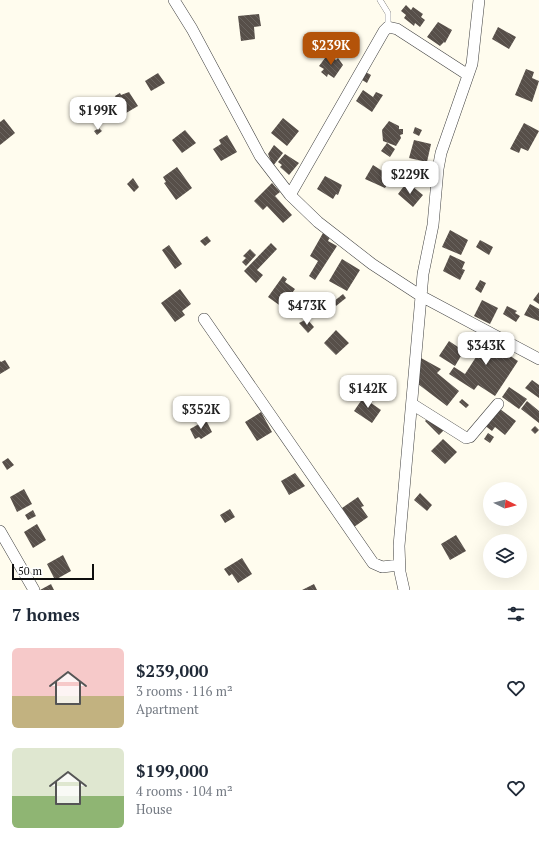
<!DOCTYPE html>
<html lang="en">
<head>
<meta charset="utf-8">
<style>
	:root { --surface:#fff; --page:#f6f6f7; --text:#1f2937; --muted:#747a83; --accent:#b45309 }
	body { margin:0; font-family:"PT Serif",serif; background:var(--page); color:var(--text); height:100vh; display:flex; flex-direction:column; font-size:15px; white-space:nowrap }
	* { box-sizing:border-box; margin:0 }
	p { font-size:13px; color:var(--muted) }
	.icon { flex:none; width:22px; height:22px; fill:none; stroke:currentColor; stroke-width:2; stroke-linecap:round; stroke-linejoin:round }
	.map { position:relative; height:590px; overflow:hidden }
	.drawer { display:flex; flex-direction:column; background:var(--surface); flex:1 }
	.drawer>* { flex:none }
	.needle { width:26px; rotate:96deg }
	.tools { position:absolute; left:483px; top:482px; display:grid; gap:8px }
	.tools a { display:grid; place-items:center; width:44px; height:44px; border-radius:50%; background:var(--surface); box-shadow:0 4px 16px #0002; font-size:20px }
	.scale { position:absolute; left:12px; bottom:10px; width:82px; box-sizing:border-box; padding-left:4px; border:2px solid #0e0e0e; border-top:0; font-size:11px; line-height:14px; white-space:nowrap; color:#0e0e0e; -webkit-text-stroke:3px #fff; paint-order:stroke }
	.price { position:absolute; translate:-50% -34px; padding:0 9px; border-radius:8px; background:#fff; color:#222; font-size:13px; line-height:26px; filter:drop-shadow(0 1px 2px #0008) }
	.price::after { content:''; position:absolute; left:50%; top:24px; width:12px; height:9px; margin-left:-6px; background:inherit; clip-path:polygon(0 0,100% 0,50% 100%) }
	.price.on { background:var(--accent); color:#fff }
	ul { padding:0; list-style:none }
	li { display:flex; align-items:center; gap:12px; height:100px; padding:0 12px }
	li span { display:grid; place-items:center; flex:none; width:112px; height:80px; border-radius:6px; color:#555 }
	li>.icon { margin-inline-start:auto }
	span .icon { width:48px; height:48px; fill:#fffc; stroke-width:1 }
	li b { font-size:17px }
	h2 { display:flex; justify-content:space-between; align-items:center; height:48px; padding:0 12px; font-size:17px }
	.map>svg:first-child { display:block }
	.building { fill:url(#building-back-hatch) }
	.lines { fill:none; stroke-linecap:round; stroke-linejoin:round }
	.lane-casing { stroke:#414141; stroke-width:6 }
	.street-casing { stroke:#414141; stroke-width:12 }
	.lane { stroke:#fff; stroke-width:5.5 }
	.street { stroke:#fff; stroke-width:11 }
</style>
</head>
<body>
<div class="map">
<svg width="539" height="590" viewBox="0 0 539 590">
	<defs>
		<pattern id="building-back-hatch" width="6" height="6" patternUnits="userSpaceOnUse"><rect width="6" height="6" fill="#574f49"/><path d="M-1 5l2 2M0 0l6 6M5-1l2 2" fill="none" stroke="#6a645f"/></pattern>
	</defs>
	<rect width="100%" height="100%" fill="#fffcee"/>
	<path class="building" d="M406 5 411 10 413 7 423 14 421 17 425 20 420 27 415 23 414 26 404 18 406 15 401 11Z
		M259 14 261 26 254 27 255 39 241 41 238 16Z
		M438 22 452 30 445 43 444 42 440 46 427 37Z
		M498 27 516 37 509 49 492 39Z
		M328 54 336 60 338 58 343 65 334 78 328 74 327 77 321 72 324 69 319 66Z
		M526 69 534 72 532 78 539 81 532 102 515 95Z
		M364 71 371 75 367 83 359 78Z
		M158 73 165 83 151 91 145 81Z
		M363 90 373 97 376 92 383 95 372 112 356 101Z
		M129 92 138 106 121 116 113 102 117 100 115 96 120 93 121 95Z
		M283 118 299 131 287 146 271 133Z
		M4 119 15 133 0 145V122Z
		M389 121 399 126V129H403V134L400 135 401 138 396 146 383 141 382 130Z
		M524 123 539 131 528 151 521 148 519 153 510 149Z
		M415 127 422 130 419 136 413 133Z
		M99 128 102 131 97 135 94 131Z
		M185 130 196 143 182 153 172 140Z
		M227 135 237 152 221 161 213 149 221 144 219 140Z
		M414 140 431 144 427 162 409 158Z
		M387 143 395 149 390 157 381 151Z
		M274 145 283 153 273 166 268 154Z
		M285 154 299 163 289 175 280 167 282 165 278 162Z
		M373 165 392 177 385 188 365 179Z
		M177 167 192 188 176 200 164 183 166 182 163 177Z
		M325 176 342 185 338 195 336 194 333 199 317 189Z
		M133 178 139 187 134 192 127 184Z
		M407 182 423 195 413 207 398 194Z
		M272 183 280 192 275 196 292 215 283 223 267 206 263 210 254 201Z
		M450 230 468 240 461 255 442 247Z
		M323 233 330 237 328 241 337 246 315 280 309 276 318 261 310 256Z
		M207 236 211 241 205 246 200 241Z
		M480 240 493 247 489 255 476 247Z
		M271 243 277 249 257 270 263 275 256 283 244 271Z
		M169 245 182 264 175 269 162 250Z
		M250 249 256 255 246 266 242 262 246 258 243 256Z
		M450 255 465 262 462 269 465 270 460 280 443 271Z
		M342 259 360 270 347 291 329 281Z
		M283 276 287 279 285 282 295 289 282 307 268 297Z
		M480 280 486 283 481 293 475 289Z
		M180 289 191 304 182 311 185 315 175 322 161 303Z
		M539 292V304L533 300Z
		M343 294 346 298 336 306 333 302Z
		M482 300 498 308 490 324 474 316Z
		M530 304 539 309V321L524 315Z
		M507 306 517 311 515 313 520 316 516 322 503 314Z
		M307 319 314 327 308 333 299 323Z
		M336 330 349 343 336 355 324 343Z
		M474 332 518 361 495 396 478 385 474 390 449 374 454 367 465 374 478 354 465 346Z
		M449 341 464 351 455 366 439 356Z
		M421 358 441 369 437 373 459 391 447 406 418 384Z
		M5 360 10 368 0 374V361L1 362Z
		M532 380 539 385V398L525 388Z
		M509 387 527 399 519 409 502 397Z
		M365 395 373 401 371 403 381 410 372 423 354 411Z
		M462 399 469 405 466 408 459 402Z
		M527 401 539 411V423L521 409Z
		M500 409 516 421 505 435 495 427 492 431 484 425Z
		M261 412 272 432 257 441 245 422Z
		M430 416 444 430 439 435 425 421Z
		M206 420 212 432 201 439 199 437 195 439 190 429Z
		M535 426 539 430 535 434 531 430Z
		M488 433 494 437 490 443 484 439Z
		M443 439 457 452 445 464 431 451Z
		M8 458 14 465 7 470 2 462Z
		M295 473 305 486 289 495 281 481Z
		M24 489 32 504 17 512 10 497Z
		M420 493 432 505 427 511 414 500Z
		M358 497 364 506 361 507 368 517 354 527 342 508Z
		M230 509 235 517 225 523 220 515Z
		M33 510 36 516 28 520 25 515Z
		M37 524 46 540 33 548 24 532Z
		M456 535 466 551 450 560 441 544Z
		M63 555 71 571 55 580 47 564Z
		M242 558 252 574 238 583 232 574 229 576 224 569Z
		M51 584 54 590H40Z
		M314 584 317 590H302Z"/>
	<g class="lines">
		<g class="lane-casing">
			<path id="lane" d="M380 0 388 13V27"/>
		</g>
		<g class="street-casing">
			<path id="street" d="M174 0 192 29 260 156 290 195 318 222 372 264 421 296 539 359
				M290 195 384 31 388 27 397 29 468 75
				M204 319 373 563 382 567 399 565
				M412 404 466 438 470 437 498 404
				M0 531 34 590
				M404 590 400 572 399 546 423 274 433 225 438 169 441 153 472 64 479 0"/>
		</g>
		<use href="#lane" class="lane"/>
		<use href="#street" class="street"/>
	</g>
</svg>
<div class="tools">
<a><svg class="needle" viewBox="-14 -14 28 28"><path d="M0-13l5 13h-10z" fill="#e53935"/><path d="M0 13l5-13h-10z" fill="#747a83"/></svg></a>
<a><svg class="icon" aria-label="layers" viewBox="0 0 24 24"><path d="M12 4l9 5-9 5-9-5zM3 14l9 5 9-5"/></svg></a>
</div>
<div class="scale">50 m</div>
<b class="price on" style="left:331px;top:66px">$239K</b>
<b class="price" style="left:98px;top:131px">$199K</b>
<b class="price" style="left:410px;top:195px">$229K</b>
<b class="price" style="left:307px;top:326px">$473K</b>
<b class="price" style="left:486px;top:366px">$343K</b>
<b class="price" style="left:368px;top:409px">$142K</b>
<b class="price" style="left:201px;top:430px">$352K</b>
</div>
<section class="drawer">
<h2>7 homes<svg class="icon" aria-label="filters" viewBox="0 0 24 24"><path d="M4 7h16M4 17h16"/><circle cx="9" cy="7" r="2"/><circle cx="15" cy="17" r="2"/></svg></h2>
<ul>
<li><span style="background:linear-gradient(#f6c9c9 60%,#c2b280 0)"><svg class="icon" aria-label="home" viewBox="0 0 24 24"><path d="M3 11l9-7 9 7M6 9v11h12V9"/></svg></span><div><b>$239,000</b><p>3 rooms · 116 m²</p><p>Apartment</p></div><svg class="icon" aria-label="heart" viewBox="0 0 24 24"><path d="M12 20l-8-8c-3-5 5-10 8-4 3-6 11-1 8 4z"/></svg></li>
<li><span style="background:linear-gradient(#dfe7d0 60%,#8fb573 0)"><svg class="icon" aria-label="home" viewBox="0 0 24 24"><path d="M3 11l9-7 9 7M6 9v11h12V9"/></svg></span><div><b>$199,000</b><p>4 rooms · 104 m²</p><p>House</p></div><svg class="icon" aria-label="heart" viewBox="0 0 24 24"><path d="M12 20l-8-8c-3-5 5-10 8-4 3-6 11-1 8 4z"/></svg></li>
</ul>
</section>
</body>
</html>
